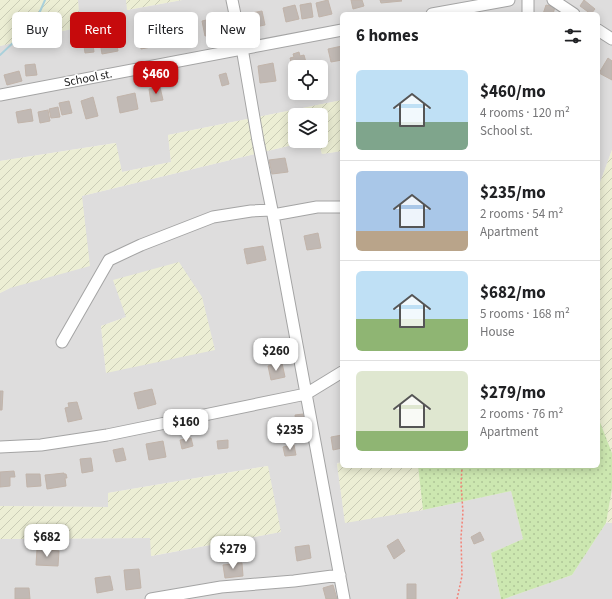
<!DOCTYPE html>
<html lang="en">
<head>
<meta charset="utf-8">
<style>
	:root { --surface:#fff; --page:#f2f2f2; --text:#202124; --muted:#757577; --line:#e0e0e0; --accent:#c60a0c }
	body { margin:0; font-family:"Source Sans 3",sans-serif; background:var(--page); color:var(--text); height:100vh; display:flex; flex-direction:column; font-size:15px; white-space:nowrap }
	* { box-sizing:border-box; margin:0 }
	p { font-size:13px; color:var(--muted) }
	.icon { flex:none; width:22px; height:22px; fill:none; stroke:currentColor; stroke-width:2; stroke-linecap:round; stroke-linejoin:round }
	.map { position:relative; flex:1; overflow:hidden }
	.panel { position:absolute; left:340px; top:12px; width:260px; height:456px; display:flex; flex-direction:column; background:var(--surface); border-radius:6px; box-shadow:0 2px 10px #0003 }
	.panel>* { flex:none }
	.hud { position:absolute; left:12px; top:12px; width:268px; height:36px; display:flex; gap:8px }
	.controls { position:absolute; left:288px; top:60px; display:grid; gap:8px }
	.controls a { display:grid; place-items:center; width:40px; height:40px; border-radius:6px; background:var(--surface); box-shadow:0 2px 10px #0003; font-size:20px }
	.price { position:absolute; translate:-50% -34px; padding:0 9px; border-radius:8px; background:#fff; color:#222; font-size:13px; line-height:26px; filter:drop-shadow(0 1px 2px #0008) }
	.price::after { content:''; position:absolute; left:50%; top:24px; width:12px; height:9px; margin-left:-6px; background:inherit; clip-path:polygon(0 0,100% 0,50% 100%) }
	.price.on { background:var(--accent); color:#fff }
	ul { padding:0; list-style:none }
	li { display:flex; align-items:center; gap:12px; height:100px; padding:0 16px }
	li+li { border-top:1px solid var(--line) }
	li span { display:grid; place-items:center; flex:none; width:112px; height:80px; border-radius:6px; color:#555 }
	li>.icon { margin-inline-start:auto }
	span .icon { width:48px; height:48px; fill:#fffc; stroke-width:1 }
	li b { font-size:17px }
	h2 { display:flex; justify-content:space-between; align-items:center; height:48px; padding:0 16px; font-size:17px }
	.tag { padding:0 14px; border-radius:6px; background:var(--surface); box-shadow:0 2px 10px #0003; font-size:14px; line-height:36px }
	.tag.on { background:var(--accent); color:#fff }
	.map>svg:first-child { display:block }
	.residential { fill:#dedddd; fill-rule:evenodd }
	.farmland { fill:url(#farmland-furrows) }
	.grass { fill:url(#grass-dots) }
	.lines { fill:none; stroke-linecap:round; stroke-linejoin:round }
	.stream { stroke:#aad1db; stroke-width:2 }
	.building { fill:#c1b9b4; stroke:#c1b4aa }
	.minor-casing { stroke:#a4a4a4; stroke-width:13 }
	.path { stroke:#f38176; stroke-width:1.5; stroke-dasharray:2 2; stroke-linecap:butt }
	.minor { stroke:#fff; stroke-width:11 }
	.labels { text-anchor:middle; stroke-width:3; stroke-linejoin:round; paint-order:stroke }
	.street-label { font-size:12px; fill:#202020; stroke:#fff }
</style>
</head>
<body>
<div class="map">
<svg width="612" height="599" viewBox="0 0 612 599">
	<defs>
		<pattern id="farmland-furrows" width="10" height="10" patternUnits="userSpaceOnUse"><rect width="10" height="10" fill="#eceed4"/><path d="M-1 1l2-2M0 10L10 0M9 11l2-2" fill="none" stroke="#caccb6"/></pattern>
		<pattern id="grass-dots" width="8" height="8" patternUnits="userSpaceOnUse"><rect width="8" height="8" fill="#cce7b0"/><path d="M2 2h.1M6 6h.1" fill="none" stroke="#afc697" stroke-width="1.8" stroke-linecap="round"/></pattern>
	</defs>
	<rect width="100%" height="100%" fill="#f0ede7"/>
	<path class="residential" d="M78 0H126L128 10 182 0H612V150L598 188V14H342V100L168 135 171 162 122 172 115 143 0 161V46L79 27ZM295 67H321V93H295Z
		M309 141H318L322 154 342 151V462L337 463 345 522 423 510 511 491 523 539 491 553 501 599H0V539L151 538 152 556 280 532 267 466 108 493V507L0 506V293L10 288 82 196ZM126 317 106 373 101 326Z
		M606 523H612V599H504L572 575Z"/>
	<path class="farmland" d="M0 0H78L80 27 0 46Z
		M126 0H182L127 10Z
		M342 100V151L322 154 318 141H321V115H295V141H309L82 196 90 266 10 288 0 293V161L116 143 122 172 171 162 168 135Z
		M612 150V453L598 417V188Z
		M179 262 202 297 215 350 106 373 101 326 126 317 113 280Z
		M342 462V466H418L423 510 345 523 337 464Z
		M268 466 281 532 151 556 150 538 0 539V506L108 507V493Z
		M612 489V523L606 522Z"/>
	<path class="grass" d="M598 417 612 453V489L606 523 572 575 504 599H501L491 553 523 539 511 491 423 510 418 466H598Z"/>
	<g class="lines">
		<path class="stream" d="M0 55 33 24 38 16 45 0"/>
	</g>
	<path class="building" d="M328 0 332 14 319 17 316 3Z
		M351 0H362L364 6 353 9Z
		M380 0H401L402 1 381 3Z
		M584 0 595 9 591 14 580 6Z
		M311 3 313 17 302 19 300 5Z
		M295 5 299 19 286 22 283 8Z
		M546 5 555 7 553 14H543Z
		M262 11 265 25 245 29 244 22 252 21 251 13Z
		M215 18 219 33 205 36 202 21Z
		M171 19 176 39 163 42 159 22Z
		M149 35 151 47 141 49 139 37Z
		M92 37 94 52 85 53 83 39Z
		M116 39 118 51 102 54 100 42Z
		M342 46V60L331 62 328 49Z
		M299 52 300 56 304 55 307 66 295 67V69H293L290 58 294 57 293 54Z
		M608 58 612 61V80L599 73Z
		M273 63 276 81 260 83 258 66Z
		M35 64 37 75 26 76 25 65Z
		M19 71 22 81 7 85 4 75Z
		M226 73 229 84 222 86 219 75Z
		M160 87 163 100 151 102 149 89Z
		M135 93 138 109 120 113 117 97Z
		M93 97 98 116 86 119 81 101Z
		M69 101 72 113 62 115 59 103Z
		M58 107 60 117 51 118 49 109Z
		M31 109 33 121 18 123 16 112Z
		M48 110 50 121 40 123 38 112Z
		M285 158 288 172 272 174 269 160Z
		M318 233 321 248 307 250 304 236Z
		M263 246 266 260 247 264 244 249Z
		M282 363 285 377 271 380 268 366Z
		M152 389 156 404 138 409 134 393Z
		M0 391H3L2 410H0Z
		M77 402 82 419 68 422 65 408 69 407 68 403Z
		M303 414 306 434 293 436 292 430 297 429 295 415Z
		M342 435V448L333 450 331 437Z
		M191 438 193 446 182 449 180 440Z
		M228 440V448L218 449 217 441Z
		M163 441 166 457 149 460 146 444Z
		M294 445 296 455 285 456 283 447Z
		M123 448 126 460 116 462 113 450Z
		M91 458 93 471 82 473 80 459Z
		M14 471 15 477H10V486L0 487V472Z
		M64 473V474H66L67 478H65L66 486 47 489 45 475Z
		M26 474H40L41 486 27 487Z
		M480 532 484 540 474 544 471 537Z
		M398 539 405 551 394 559 387 546Z
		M309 545 311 558 297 561 295 547Z
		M37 549 59 551 58 566 36 565Z
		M242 563 243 576 225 578 223 565Z
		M139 569 141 588 126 590 124 570Z
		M110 576 113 590 97 593 95 578Z
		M407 584H416V599H407Z
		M333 585 337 599H326L323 588Z
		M15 588H29L30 599H15Z"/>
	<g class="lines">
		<g class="minor-casing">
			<path id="minor" d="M232 0 242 48 258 141 273 215 344 599
				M553 0 574 14
				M432 14 509 0
				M528 14V0
				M598 30 612 39
				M0 95 342 30
				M273 215 317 207H342
				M62 342 109 260 141 245 213 217 251 211 272 210
				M0 447 41 445 107 435 306 394 342 372
				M151 599 221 587 294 581 340 575"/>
		</g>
		<path class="path" d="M457 599 462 576 461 537 463 512 461 485 462 466"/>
		<use href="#minor" class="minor"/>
	</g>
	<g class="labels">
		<g class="street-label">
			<text transform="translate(88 78) rotate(-11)" y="4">School st.</text>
		</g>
	</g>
</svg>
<div class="controls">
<a><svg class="icon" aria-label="locate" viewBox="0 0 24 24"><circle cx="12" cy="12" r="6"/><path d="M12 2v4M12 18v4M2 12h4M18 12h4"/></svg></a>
<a><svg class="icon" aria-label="layers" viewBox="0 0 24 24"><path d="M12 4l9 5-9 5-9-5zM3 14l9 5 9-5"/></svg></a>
</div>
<b class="price on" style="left:156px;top:95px">$460</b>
<b class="price" style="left:276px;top:372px">$260</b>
<b class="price" style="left:186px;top:443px">$160</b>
<b class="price" style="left:290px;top:451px">$235</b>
<b class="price" style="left:47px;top:558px">$682</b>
<b class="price" style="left:233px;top:570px">$279</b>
<div class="hud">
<a class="tag">Buy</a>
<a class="tag on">Rent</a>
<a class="tag">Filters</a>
<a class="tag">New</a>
</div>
<section class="panel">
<h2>6 homes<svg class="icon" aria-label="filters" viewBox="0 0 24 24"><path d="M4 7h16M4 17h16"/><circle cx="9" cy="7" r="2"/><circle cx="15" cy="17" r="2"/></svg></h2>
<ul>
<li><span style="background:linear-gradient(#bfe0f5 65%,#7fa58c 0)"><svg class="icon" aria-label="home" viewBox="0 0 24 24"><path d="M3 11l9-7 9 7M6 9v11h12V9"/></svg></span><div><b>$460/mo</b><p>4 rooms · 120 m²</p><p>School st.</p></div></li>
<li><span style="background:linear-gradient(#a9c7e8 75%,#b9a48a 0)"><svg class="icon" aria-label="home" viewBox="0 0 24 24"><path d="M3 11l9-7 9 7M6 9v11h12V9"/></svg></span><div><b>$235/mo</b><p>2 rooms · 54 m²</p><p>Apartment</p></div></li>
<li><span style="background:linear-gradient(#bfe0f5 60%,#8fb573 0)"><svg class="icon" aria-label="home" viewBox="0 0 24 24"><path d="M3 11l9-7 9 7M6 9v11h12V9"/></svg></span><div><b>$682/mo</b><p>5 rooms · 168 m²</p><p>House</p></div></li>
<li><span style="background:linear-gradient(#dfe7d0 75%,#8fb573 0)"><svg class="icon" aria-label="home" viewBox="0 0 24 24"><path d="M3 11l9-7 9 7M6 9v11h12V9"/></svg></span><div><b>$279/mo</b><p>2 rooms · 76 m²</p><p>Apartment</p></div></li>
</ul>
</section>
</div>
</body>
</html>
